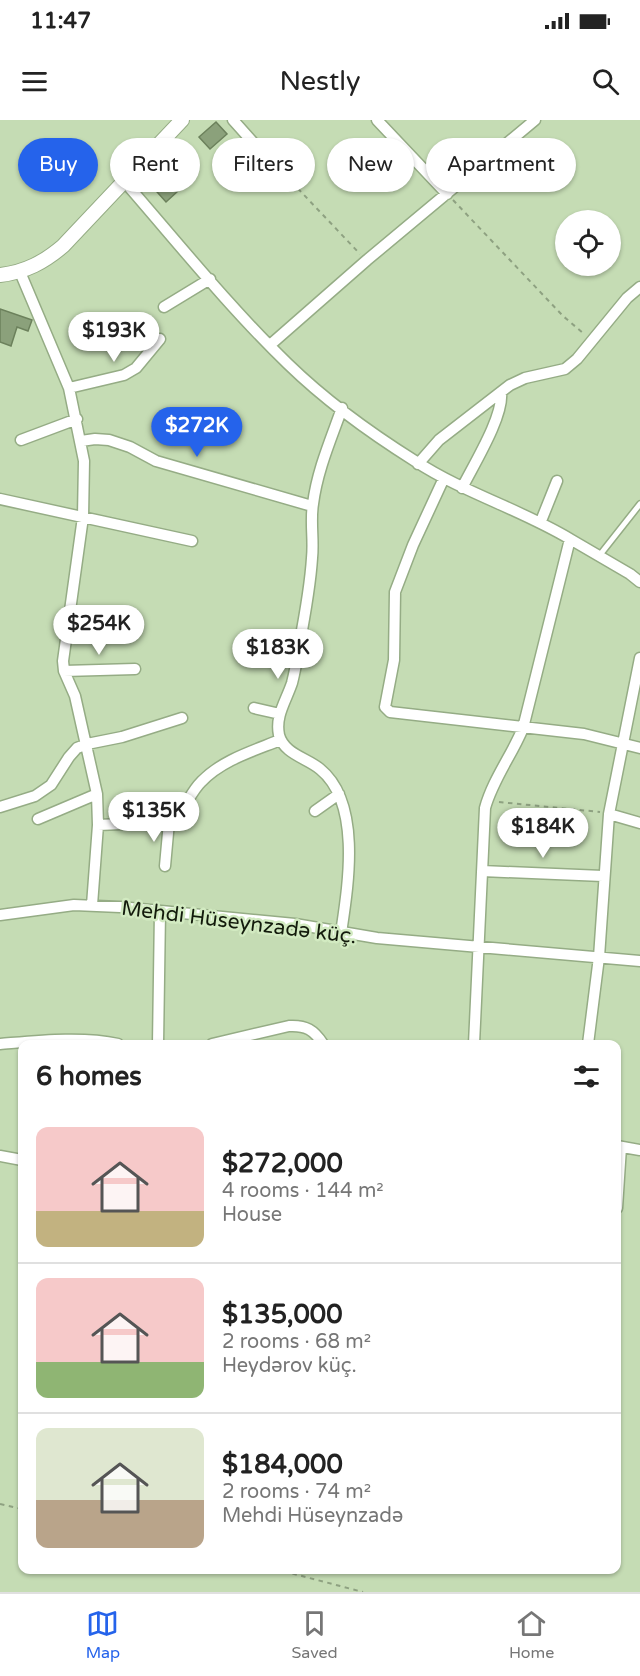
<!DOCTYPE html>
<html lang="en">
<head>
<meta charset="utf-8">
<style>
	:root { --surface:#fff; --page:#f2f2f2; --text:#222; --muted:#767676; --line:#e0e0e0; --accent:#2563eb }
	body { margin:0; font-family:"Varela Round",sans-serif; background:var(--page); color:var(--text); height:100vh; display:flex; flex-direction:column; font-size:22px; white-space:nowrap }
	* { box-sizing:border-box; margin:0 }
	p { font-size:20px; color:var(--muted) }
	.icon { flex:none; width:33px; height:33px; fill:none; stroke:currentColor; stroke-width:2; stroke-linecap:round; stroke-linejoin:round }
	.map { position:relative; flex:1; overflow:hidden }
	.side { position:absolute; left:18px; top:920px; width:603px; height:534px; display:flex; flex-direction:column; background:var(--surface); border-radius:12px; box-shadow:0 2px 4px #0004 }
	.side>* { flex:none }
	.hud { position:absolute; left:18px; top:18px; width:604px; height:54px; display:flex; gap:12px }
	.fabs { position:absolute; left:555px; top:90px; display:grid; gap:12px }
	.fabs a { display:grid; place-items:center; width:66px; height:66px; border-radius:50%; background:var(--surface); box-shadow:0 2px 4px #0004; font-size:30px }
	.price { position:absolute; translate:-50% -51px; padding:0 14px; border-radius:21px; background:#fff; color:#222; font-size:20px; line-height:39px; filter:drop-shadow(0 2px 3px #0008) }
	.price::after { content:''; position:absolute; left:50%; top:36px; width:18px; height:14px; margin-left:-9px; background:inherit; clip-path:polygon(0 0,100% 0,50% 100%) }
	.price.active { background:var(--accent); color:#fff }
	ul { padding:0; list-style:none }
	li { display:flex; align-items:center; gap:18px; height:150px; padding:0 18px }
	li+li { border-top:2px solid var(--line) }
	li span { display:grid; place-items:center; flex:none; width:168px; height:120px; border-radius:12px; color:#555 }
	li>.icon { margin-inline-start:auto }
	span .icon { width:72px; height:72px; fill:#fffc; stroke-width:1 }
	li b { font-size:26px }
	h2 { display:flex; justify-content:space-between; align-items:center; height:72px; padding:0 18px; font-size:26px }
	.pill { padding:0 21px; border-radius:27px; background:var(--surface); box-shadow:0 2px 4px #0004; font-size:21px; line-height:54px }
	.pill.active { background:var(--accent); color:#fff }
	.status { display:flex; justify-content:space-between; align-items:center; height:42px; padding:0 30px; background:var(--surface); direction:ltr }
	.status svg { height:16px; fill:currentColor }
	header { display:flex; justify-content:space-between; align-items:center; height:78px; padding:0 18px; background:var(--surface); font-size:27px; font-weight:600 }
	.dock { display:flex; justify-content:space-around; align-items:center; height:84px; border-top:2px solid var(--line); background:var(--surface); font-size:16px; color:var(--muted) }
	.dock a { display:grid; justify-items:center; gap:3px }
	.dock .active { color:var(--accent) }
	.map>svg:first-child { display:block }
	.building { fill:#8ba17b; stroke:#6c815c; stroke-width:1.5 }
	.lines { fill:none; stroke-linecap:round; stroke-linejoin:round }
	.service-casing { stroke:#95ac85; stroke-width:8 }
	.minor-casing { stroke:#95ac85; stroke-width:13 }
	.tertiary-casing { stroke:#95ac85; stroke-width:16 }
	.path { stroke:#8ea181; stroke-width:2; stroke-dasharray:4.5 4.5; stroke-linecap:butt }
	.service { stroke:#fff; stroke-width:5 }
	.minor { stroke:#fff; stroke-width:10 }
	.tertiary { stroke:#fff; stroke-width:14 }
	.labels { text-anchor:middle; stroke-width:5; stroke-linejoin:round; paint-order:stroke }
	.street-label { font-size:21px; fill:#131b0c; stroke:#d2eac1 }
</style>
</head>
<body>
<div class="status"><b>11:47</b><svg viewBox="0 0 49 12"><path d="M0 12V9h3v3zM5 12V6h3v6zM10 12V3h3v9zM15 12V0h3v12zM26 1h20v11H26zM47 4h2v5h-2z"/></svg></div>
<header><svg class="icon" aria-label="menu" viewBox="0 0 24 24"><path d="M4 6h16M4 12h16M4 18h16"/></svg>Nestly<svg class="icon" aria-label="search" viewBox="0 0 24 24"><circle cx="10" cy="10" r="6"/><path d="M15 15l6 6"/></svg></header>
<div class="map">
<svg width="640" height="1472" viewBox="0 0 640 1472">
	<rect width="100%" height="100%" fill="#c5dcb4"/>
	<path class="building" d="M216 2 227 14 210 29 199 17Z
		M162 54 178 71 166 82 150 64Z
		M0 189 32 200 28 211 17 207 11 226 0 222Z"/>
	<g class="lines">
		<g class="service-casing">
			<path id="service" d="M599 436 640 384"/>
		</g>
		<g class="minor-casing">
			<path id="minor" d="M233 0 259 29
				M377 0 447 74
				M124 61C177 122 230 188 288 244 325 280 372 314 415 341 464 373 520 389 570 419L523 608C512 635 493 659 485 688L474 924
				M20 152 69 268 84 341 83 397 63 541 64 551 75 576 97 674 98 705 92 785
				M164 187 210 159
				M270 225 367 140 535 0
				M69 268 124 255 136 248 160 219
				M21 320 77 299
				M81 321 95 319 109 320 130 327 156 341 312 386
				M418 344 439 320 510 265 525 258 565 249 577 239 627 178 640 167
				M444 358 413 425 395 472 394 540 385 587 390 592 584 614 640 628
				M462 368C474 344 504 296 501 272
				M0 379 192 421
				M541 401 557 361
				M570 419 630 454 640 462
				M64 551 135 549
				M254 588 280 594
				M0 687 35 676 51 665 69 637 77 628 87 624 122 617 182 598
				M315 691 339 674
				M609 694 640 703
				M38 699 97 674
				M98 705 169 702C185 693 188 675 201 662 222 640 253 631 280 620
				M165 746 169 702
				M482 751 603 756
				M0 795 74 785 120 787 295 804 377 818 640 841
				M341 813C348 766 362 683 320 649 307 638 284 634 279 615 275 596 286 581 292 563 294 555 296 546 297 537 303 505 310 471 312 438 314 420 310 401 313 384 317 351 331 319 342 288
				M0 924C37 921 82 916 118 924
				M158 924 160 791
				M212 924 289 906C306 905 314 910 323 924
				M588 924 599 837 609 694 640 538
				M617 1026 640 1030
				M0 1036 22 1040
				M617 1088 621 1027"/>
		</g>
		<g class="tertiary-casing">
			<path id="tertiary" d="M0 155C26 152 44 142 63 126L182 0"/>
		</g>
		<path class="path" d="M267 36 360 134
			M453 80 563 196 583 213
			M499 682 600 692
			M0 1384 22 1389
			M275 1449 363 1472"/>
		<use href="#service" class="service"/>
		<use href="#minor" class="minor"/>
		<use href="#tertiary" class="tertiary"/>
	</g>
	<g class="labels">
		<g class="street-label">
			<text transform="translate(239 802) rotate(7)" y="7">Mehdi Hüseynzadə küç.</text>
		</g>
	</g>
</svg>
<div class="fabs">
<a><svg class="icon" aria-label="locate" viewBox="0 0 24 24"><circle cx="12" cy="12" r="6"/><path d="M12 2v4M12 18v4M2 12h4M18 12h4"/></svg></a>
</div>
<b class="price" style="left:114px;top:243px">$193K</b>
<b class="price active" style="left:197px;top:338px">$272K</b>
<b class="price" style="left:99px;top:536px">$254K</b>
<b class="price" style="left:278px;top:560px">$183K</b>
<b class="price" style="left:154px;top:723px">$135K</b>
<b class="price" style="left:543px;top:739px">$184K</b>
<div class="hud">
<a class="pill active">Buy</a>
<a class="pill">Rent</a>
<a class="pill">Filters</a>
<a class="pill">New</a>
<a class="pill">Apartment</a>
</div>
<section class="side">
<h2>6 homes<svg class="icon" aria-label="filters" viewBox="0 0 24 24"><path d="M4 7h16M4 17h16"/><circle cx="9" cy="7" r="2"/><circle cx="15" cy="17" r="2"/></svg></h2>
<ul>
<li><span style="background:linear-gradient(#f6c9c9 70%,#c2b280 0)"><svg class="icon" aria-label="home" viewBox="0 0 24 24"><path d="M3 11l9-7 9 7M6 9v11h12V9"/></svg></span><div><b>$272,000</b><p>4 rooms · 144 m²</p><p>House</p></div></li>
<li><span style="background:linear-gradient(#f6c9c9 70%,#8fb573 0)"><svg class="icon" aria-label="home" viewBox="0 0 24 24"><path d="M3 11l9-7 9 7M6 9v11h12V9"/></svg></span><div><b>$135,000</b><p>2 rooms · 68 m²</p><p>Heydərov küç.</p></div></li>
<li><span style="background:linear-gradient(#dfe7d0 60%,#b9a48a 0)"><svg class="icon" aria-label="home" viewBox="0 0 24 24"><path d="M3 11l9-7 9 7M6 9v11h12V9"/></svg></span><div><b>$184,000</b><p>2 rooms · 74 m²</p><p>Mehdi Hüseynzadə</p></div></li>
</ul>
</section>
</div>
<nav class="dock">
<a class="active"><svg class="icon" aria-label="map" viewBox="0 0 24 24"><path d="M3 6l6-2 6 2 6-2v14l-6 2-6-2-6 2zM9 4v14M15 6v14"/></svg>Map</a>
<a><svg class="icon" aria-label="saved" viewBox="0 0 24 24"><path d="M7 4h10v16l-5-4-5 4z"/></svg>Saved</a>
<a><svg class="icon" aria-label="home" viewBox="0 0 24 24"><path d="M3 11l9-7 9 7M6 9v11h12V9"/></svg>Home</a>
</nav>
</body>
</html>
